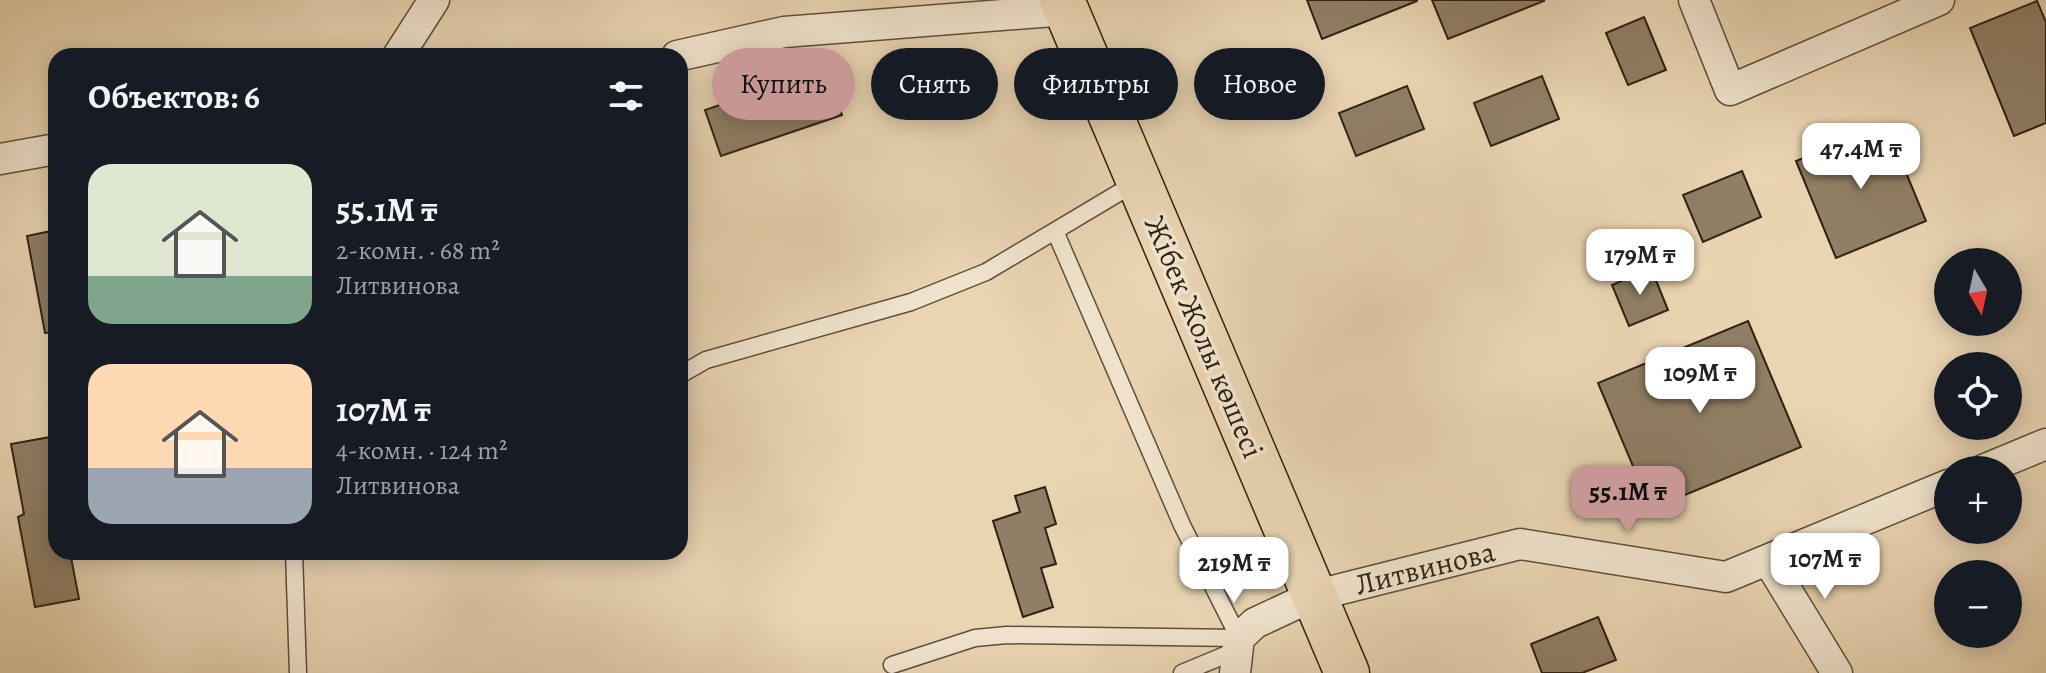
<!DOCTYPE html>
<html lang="ru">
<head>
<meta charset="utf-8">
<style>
	:root { --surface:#171b24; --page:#242831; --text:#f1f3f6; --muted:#9ea1a6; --accent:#c59692 }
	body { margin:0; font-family:Alegreya,serif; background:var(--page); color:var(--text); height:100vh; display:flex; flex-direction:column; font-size:30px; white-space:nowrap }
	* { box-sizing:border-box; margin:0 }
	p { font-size:26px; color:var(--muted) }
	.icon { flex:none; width:44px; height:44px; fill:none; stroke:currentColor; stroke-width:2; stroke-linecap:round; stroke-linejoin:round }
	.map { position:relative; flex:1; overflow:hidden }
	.sheet { position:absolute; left:48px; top:48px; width:640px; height:512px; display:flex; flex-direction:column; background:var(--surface); border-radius:24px; box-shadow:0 4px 20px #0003 }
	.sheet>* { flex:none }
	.guide { position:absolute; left:712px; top:48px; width:760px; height:72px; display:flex; gap:16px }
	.needle { width:52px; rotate:171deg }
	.fabs { position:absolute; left:1934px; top:248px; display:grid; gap:16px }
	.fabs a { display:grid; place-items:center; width:88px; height:88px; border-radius:50%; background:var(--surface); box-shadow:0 4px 20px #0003; font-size:40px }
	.price { position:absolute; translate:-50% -68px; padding:0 18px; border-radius:16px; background:#fff; color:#222; font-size:26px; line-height:52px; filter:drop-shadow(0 2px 4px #0008) }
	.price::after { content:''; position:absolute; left:50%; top:48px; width:24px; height:18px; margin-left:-12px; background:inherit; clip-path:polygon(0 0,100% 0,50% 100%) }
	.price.current { background:var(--accent); color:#111 }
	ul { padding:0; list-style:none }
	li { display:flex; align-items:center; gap:24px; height:200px; padding:0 40px }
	li span { display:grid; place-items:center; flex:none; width:224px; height:160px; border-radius:24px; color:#555 }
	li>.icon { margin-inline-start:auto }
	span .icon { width:96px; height:96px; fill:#fffc; stroke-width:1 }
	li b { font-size:34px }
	h2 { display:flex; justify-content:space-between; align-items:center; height:96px; padding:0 40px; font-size:34px }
	.tag { padding:0 28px; border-radius:36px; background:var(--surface); box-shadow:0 4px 20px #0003; font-size:28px; line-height:72px }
	.tag.current { background:var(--accent); color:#111 }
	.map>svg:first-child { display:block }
	.building { fill:#907f66; stroke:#2f2213; stroke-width:2 }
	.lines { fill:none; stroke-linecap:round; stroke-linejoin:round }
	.service-casing { stroke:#5e4f3b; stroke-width:19 }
	.minor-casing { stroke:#5e4f3b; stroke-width:33 }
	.trunk-casing { stroke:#2f2213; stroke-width:47 }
	.service { stroke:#f1e4ce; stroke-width:16 }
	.minor { stroke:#f1e4ce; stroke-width:30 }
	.trunk { stroke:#ead5b3; stroke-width:44 }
	.labels { text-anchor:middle; stroke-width:7; stroke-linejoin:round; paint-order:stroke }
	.street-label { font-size:30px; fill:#2f2213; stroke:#f1e4ce }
</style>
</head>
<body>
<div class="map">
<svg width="2046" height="673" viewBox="0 0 2046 673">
	<rect width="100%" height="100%" fill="#ead5b3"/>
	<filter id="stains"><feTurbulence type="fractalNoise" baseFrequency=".0025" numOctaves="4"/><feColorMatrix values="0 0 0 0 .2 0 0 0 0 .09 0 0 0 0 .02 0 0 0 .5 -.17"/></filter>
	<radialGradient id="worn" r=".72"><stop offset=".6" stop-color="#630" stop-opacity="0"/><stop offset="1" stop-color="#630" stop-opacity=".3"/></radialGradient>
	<path class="building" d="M1307 0H1417V1L1322 39Z
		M1432 0H1543L1544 1 1448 39Z
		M2037 1 2046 22V123L2014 136 1970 28Z
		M1644 17 1666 70 1628 85 1606 33Z
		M826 68 842 115 721 156 705 110Z
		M1542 76 1559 119 1491 146 1474 103Z
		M1407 86 1424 129 1356 156 1339 113Z
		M1886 124 1926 221 1836 258 1796 161Z
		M1742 171 1761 217 1703 242 1683 195Z
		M56 230V332L45 333 27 236Z
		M1651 268 1668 310 1629 326 1612 285Z
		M1748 321 1801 447 1651 509 1598 383Z
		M56 436V552H70L79 599 35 607 18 517 24 514 11 444Z
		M1045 487 1056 524 1045 528 1056 564 1041 568 1053 607 1023 617 993 521 1020 512 1015 496Z
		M1598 617 1616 660 1582 673H1542L1531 644Z"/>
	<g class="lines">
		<g class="service-casing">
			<path id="service" d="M680 375 706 360 911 302 986 272 1137 182
				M294 552 298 673
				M892 665 975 638 1007 635 1239 638 1182 525 1055 231
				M1182 673 1235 651"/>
		</g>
		<g class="minor-casing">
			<path id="minor" d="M1694 0 1730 90 1939 0
				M398 56 434 0
				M677 56 784 32 1067 10
				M0 159 56 149
				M1983 470 2046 444
				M1768 560 1837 673
				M1235 673 1239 638 1255 623 1313 596 1520 544 1726 577 1948 485"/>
		</g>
		<g class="trunk-casing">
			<path id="trunk" d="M1062 0 1347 673"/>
		</g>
		<use href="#service" class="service"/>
		<use href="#minor" class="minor"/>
		<use href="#trunk" class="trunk"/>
	</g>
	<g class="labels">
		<g class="street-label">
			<text transform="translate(1204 337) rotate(67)" y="10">Жібек Жолы көшесі</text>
			<text transform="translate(1425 568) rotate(-14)" y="10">Литвинова</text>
		</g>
	</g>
	<rect width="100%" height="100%" filter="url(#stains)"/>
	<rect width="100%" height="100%" fill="url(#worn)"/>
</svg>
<div class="fabs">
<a><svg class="needle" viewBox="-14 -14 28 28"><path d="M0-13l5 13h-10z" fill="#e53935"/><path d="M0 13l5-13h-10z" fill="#9ea1a6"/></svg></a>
<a><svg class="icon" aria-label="locate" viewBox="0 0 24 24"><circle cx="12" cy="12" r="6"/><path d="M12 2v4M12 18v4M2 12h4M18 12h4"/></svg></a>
<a>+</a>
<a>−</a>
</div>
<b class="price" style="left:1861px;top:191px">47.4M ₸</b>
<b class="price" style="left:1640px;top:297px">179M ₸</b>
<b class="price" style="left:1700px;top:415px">109M ₸</b>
<b class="price current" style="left:1628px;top:534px">55.1M ₸</b>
<b class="price" style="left:1825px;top:601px">107M ₸</b>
<b class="price" style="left:1234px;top:605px">219M ₸</b>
<div class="guide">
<a class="tag current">Купить</a>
<a class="tag">Снять</a>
<a class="tag">Фильтры</a>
<a class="tag">Новое</a>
</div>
<section class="sheet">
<h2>Объектов: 6<svg class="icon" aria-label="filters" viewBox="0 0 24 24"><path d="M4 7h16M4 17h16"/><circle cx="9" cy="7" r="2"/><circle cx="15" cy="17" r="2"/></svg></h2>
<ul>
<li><span style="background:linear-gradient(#dfe7d0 70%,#7fa58c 0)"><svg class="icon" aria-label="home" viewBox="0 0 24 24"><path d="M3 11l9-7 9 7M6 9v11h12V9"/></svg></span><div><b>55.1M ₸</b><p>2-комн. · 68 m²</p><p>Литвинова</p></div></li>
<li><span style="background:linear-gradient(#ffd9b3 65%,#9aa5b1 0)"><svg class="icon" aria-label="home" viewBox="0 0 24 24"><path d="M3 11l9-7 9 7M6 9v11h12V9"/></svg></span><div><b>107M ₸</b><p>4-комн. · 124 m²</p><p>Литвинова</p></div></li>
</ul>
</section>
</div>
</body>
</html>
